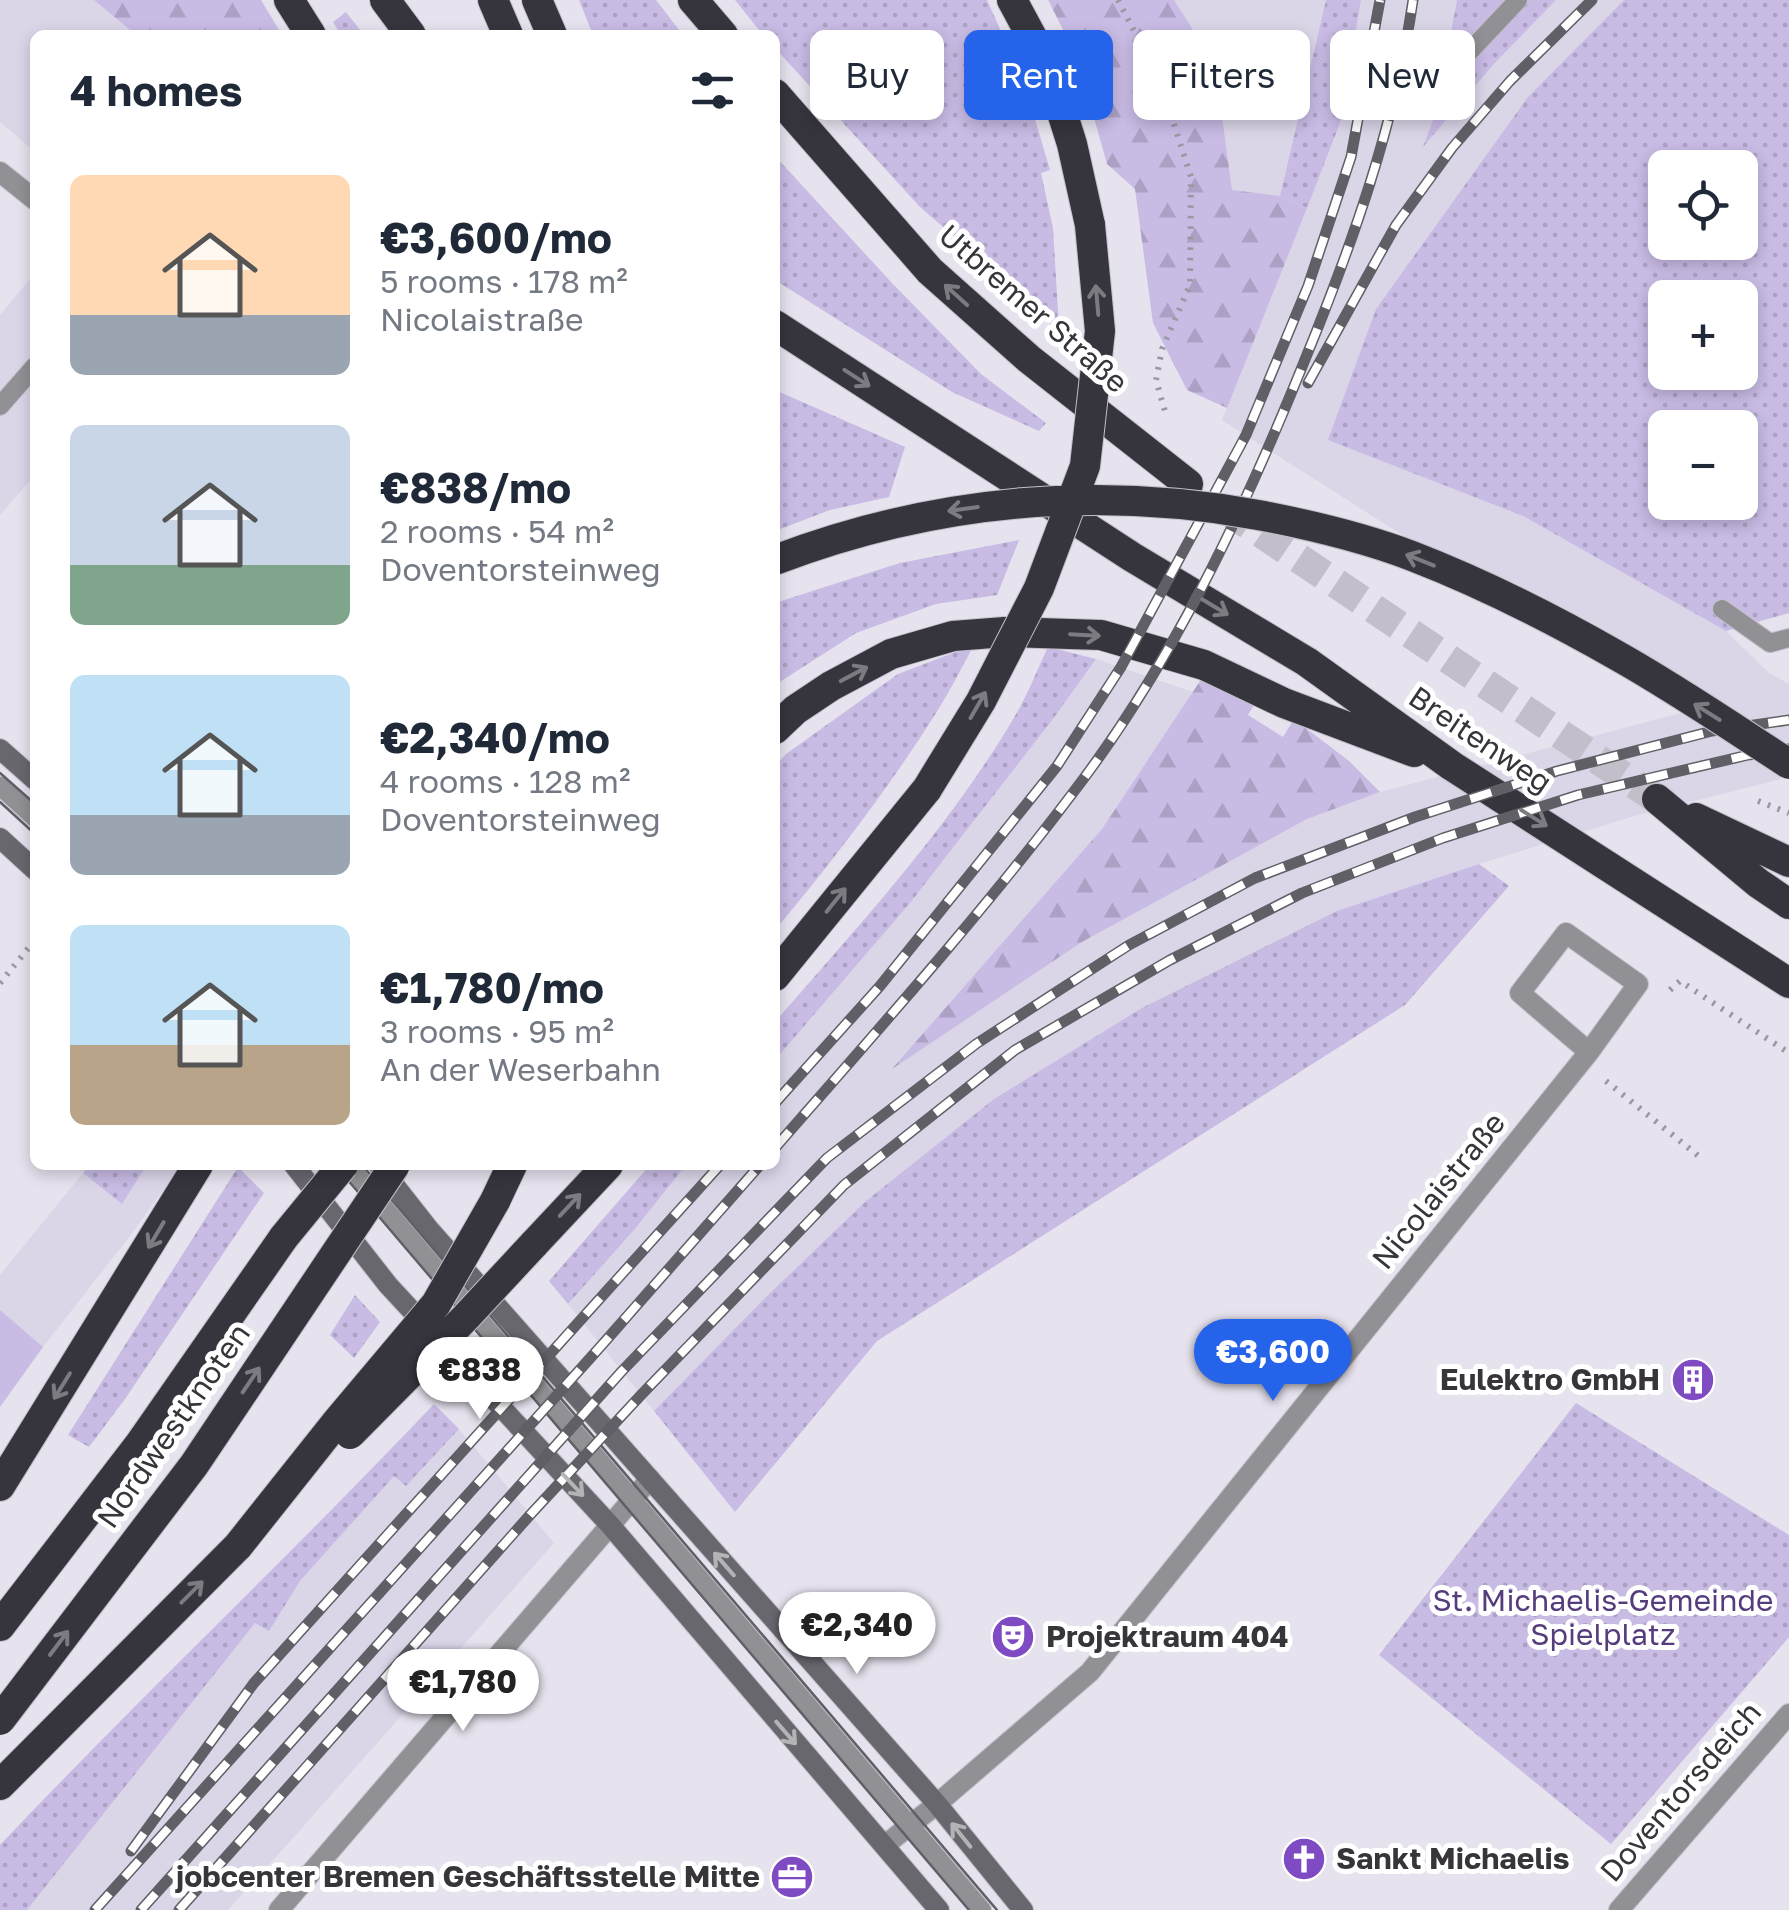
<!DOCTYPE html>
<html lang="en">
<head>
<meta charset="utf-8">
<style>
	:root { --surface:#fff; --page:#f2f2f3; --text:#1f2937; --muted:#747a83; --accent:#2563eb }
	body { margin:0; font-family:"Golos Text",sans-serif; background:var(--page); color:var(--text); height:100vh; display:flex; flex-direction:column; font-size:38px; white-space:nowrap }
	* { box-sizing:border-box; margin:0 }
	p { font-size:32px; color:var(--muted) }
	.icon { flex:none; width:55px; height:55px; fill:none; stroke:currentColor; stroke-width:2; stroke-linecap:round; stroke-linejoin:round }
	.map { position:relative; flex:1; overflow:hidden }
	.drawer { position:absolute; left:30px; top:30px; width:750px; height:1140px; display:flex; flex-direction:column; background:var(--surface); border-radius:15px; box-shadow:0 5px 15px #0003 }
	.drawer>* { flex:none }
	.guide { position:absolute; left:810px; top:30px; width:828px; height:90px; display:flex; gap:20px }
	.fabs { position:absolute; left:1648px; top:150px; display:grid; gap:20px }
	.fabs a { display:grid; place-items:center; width:110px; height:110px; border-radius:15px; background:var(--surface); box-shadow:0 5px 15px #0003; font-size:50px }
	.price { position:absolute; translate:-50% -85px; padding:0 22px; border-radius:35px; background:#fff; color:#222; font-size:32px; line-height:65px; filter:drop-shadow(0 2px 5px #0008) }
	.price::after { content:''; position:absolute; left:50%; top:60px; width:30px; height:22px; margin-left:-15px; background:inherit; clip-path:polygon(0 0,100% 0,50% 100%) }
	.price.current { background:var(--accent); color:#fff }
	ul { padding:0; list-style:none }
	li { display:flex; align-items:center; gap:30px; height:250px; padding:0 40px }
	li span { display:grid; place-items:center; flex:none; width:280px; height:200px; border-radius:15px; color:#555 }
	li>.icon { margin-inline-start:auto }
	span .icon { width:120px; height:120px; fill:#fffc; stroke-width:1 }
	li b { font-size:42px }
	h2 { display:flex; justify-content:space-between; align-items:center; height:120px; padding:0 40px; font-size:42px }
	.tag { padding:0 35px; border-radius:15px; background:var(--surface); box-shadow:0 5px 15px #0003; font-size:35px; line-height:90px }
	.tag.current { background:var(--accent); color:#fff }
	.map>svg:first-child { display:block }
	.built { fill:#dbd5e8 }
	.grass { fill:url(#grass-dots); fill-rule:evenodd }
	.forest { fill:url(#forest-firs) }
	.garden { fill:#c8bbe4 }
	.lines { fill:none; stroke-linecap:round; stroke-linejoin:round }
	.highway-tunnel { stroke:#c3bfca; stroke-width:30; stroke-dasharray:30 15; stroke-linecap:butt }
	.lane-casing { stroke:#c3bfca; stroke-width:20 }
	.street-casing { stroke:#c3bfca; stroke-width:22 }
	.secondary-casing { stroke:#c3bfca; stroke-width:22 }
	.highway-casing { stroke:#c3bfca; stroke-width:32 }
	.path { stroke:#9a97a0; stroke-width:6; stroke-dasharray:2.5 8; stroke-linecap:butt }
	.lane { stroke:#919094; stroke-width:18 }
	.street { stroke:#919094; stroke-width:20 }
	.secondary { stroke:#69676e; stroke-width:20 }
	.highway { stroke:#36343d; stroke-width:30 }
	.tram { stroke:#615f66; stroke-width:2.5 }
	.rail-casing { stroke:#615f66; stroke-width:11 }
	.rail { stroke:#fff; stroke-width:8; stroke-dasharray:22; stroke-linecap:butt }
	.highway-bridge-casing { stroke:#c3bfca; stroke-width:32; stroke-linecap:butt }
	.highway-bridge { stroke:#36343d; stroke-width:30 }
	.oneway { stroke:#7c7b81 }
	.oneway2 { stroke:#b4b3b6 }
	.labels { text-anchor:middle; stroke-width:10; stroke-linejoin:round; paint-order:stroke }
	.street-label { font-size:30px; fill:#37353a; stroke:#fff }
	.poi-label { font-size:30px; font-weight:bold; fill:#37353a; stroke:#fff; text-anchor:end }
	.park-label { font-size:30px; fill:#553c7c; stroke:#fff }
</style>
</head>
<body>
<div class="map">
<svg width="1789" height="1910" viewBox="0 0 1789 1910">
	<defs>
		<pattern id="grass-dots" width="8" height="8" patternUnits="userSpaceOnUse" patternTransform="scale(2.5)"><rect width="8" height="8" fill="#c8bbe4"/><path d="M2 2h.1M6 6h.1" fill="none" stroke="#aca1c4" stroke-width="1.8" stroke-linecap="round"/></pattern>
		<pattern id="forest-firs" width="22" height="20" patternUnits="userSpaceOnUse" patternTransform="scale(2.5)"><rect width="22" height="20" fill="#c8bbe4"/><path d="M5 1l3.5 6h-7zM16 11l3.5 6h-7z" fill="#aca1c4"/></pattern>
	</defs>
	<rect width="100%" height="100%" fill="#e6e2ee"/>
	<path class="built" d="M0 0H94L136 35H35V152L0 122Z
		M1174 0H1326L1280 196 1232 191 1215 64Z
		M1361 0H1457L1436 112 1426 143 1493 65 1556 0H1624L1528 97 1376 309 1329 440 1523 516 1726 631 1769 673 1789 684V777L1634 816 1479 864 1338 911 1142 1009 994 1099 866 1201 765 1298 654 1411 568 1304 634 1230 686 1165H775V1060L910 903 1053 719 1096 659 1193 692 1102 829 896 1066 1082 942 1307 819 1380 792 1681 713 1222 420 1340 123Z
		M35 273V475L0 515V315Z
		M147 1165H181L133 1232 43 1347 0 1310V1275L83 1173 122 1204Z
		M459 1429 554 1543 294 1837 228 1910H27L255 1622 269 1630 300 1581 394 1475 407 1485Z"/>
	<path class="grass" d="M579 0H656L683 35H593Z
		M735 0H987L1025 85 1050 170 1041 173 1053 228 1059 328 919 206 775 48V35H763Z
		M1326 0H1361L1340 123 1307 208 1280 196Z
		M1457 0H1556L1493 65 1423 147 1436 112Z
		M1624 0H1789V613L1726 631 1523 516 1328 440 1376 309 1528 97ZM1665 168H1740V242H1665ZM1665 298H1740V372H1665ZM1665 428H1740V502H1665Z
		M346 12 364 35H341L333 22Z
		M775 156 891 282 981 374 1046 423 1039 431 952 392 775 280Z
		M775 390 905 447 889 497 830 510 775 531Z
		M1019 540 997 595 936 604 856 633 775 685V603L900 563Z
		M974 645C962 667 950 691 936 713 888 789 833 861 775 930V766L786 754 898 674Z
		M1048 647 1096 659 1053 719 910 903 775 1060V1022C860 924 949 828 1015 716 1028 694 1037 670 1048 647Z
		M1479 864 1509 886 1405 1005 877 1341 735 1512 654 1411 765 1298 866 1201 994 1099 1142 1008 1337 911Z
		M89 1165H147L122 1204 83 1173Z
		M650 1165H686L634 1230 568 1304 549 1281Z
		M238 1167 264 1193 125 1399 89 1447 68 1435Z
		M355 1295 380 1322 354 1358 330 1335Z
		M1576 1403 1789 1535V1637L1611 1844 1379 1655Z
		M434 1404 459 1429 406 1486 394 1476 300 1581 269 1631 255 1623 27 1910H0V1845C142 1695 292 1554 434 1404Z"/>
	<path class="forest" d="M94 0H261L282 35H136Z
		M1048 0H1174L1215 64 1232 190 1280 196 1307 208 1227 408 1187 390 1153 323 1135 189 1107 164 1077 57Z
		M1206 672 1259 697 1248 715 1283 737 1294 719 1349 761 1380 792 1307 819 1082 942 892 1069 1102 829Z"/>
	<path class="garden" d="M0 1310 43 1347 0 1407Z"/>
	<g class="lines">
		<path class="highway-tunnel" d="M1224 508 1657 799"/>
		<g class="lane-casing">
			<path id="lane" d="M1470 51 1518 0
				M0 406 35 366
				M1722 609 1770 643 1789 638
				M0 786 35 818
				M348 1165 982 1910"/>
		</g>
		<g class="street-casing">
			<path id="street" d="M0 172 35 200
				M885 1845 937 1804 1090 1672 1589 1052 1638 984 1566 933 1520 993 1589 1052
				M279 1910 650 1479
				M1619 1910 1789 1714"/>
		</g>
		<g class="secondary-casing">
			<path id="secondary" d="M0 749 35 780
				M0 838 35 870
				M294 1165 388 1285 610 1525 939 1910
				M380 1167 428 1228 937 1804 1023 1910"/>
		</g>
		<g class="highway-casing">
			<path id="highway" d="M289 0 311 35
				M385 0 411 35
				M493 0 508 35
				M537 0 552 35
				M693 0 723 35
				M1012 0 1047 65 1072 144 1090 225
				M775 94 930 271 1029 359 1188 484
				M775 325 1132 557 1307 662 1452 766 1789 983
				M775 729 795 710 831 686 891 654 953 636 1005 632 1101 635 1204 665 1284 703 1414 752
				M1657 799 1758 883 1789 904
				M1696 818 1789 862
				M775 976 927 789
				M495 1201 512 1165
				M533 1245 608 1165
				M0 1486 198 1165
				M0 1626 139 1445 284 1237
				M0 1785 238 1546"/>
		</g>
		<path class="path" d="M1118 0 1160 81 1191 177 1190 285 1162 349 1156 380 1166 415
			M1758 801 1789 813
			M0 983 35 940
			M1670 990 1680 981 1789 1053
			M1606 1081 1701 1158"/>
		<use href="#lane" class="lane"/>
		<use href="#street" class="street"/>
		<use href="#secondary" class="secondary"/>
		<use href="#highway" class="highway"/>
		<path class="tram" d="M0 773 35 804
			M0 802 35 834
			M335 1165 969 1910
			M362 1165 997 1910"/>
		<g class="rail-casing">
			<path id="rail" d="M1308 383 1396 225 1452 148 1510 81 1592 0
				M775 1103 880 986 1057 766 1121 667 1246 435 1308 286 1351 157 1380 0
				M775 1148C876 1032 979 917 1072 794 1172 664 1243 513 1304 362 1352 245 1395 125 1413 0
				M131 1851 254 1683 720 1165
				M95 1910 601 1346 760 1165
				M141 1910 622 1371 827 1158 976 1044 1129 945 1255 878 1415 817 1557 771 1712 731 1789 720
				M179 1910 530 1515 641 1395 844 1185 1015 1050 1170 960 1302 893 1443 838 1578 795 1748 755 1789 749"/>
		</g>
		<use href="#rail" class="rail"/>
		<g class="highway-bridge-casing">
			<path id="highway-bridge" d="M775 560C933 500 1093 485 1258 515 1311 525 1362 537 1412 556 1482 583 1551 618 1616 655 1675 688 1732 727 1789 764
				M927 789 981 701 1039 588 1085 466 1100 331 1090 225
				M284 1237 343 1165
				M350 1434 466 1317 533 1245
				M238 1546 335 1424 436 1304 495 1201
				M0 1720 194 1465 395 1165"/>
		</g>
		<use href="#highway-bridge" class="highway-bridge"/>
	</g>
	<defs><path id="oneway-shaft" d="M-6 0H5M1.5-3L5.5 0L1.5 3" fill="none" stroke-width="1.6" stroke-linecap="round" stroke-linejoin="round" transform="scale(2.5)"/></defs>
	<g class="oneway">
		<use href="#oneway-shaft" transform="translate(956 295) rotate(-138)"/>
		<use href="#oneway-shaft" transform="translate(1097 300) rotate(-95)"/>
		<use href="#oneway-shaft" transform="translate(857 378) rotate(33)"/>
		<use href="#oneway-shaft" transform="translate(963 509) rotate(172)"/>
		<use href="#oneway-shaft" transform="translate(1420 560) rotate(-158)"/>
		<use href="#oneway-shaft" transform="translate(1215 607) rotate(31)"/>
		<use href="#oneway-shaft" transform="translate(1085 635) rotate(3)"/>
		<use href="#oneway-shaft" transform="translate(854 674) rotate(-28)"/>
		<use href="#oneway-shaft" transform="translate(978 705) rotate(-60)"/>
		<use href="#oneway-shaft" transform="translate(1707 712) rotate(-148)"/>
		<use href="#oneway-shaft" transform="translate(1534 818) rotate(32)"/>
		<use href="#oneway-shaft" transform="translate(836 900) rotate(-51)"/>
		<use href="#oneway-shaft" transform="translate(570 1205) rotate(-47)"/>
		<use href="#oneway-shaft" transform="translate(156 1235) rotate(121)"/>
		<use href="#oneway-shaft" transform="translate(251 1380) rotate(-56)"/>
		<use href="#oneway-shaft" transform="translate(62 1386) rotate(122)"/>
		<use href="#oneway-shaft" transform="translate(192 1592) rotate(-45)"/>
		<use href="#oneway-shaft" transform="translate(59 1643) rotate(-53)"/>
	</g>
	<g class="oneway2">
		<use href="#oneway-shaft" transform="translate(573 1485) rotate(47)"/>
		<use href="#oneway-shaft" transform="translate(724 1564) rotate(-131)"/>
		<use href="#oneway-shaft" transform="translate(786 1733) rotate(49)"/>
		<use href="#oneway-shaft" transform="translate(961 1835) rotate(-129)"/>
	</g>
	<defs>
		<g id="building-disc" transform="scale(2.25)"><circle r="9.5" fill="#7f4bc3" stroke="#fff"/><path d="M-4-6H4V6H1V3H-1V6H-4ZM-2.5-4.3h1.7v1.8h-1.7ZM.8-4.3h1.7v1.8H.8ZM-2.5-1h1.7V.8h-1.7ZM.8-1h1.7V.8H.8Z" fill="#fff"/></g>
		<g id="theatre-disc" transform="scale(2.25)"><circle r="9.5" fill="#7f4bc3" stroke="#fff"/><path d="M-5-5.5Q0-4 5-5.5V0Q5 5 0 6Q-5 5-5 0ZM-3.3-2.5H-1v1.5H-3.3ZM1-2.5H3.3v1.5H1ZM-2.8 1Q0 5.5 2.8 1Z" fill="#fff"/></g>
		<g id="church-disc" transform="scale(2.25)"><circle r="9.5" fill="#7f4bc3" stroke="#fff"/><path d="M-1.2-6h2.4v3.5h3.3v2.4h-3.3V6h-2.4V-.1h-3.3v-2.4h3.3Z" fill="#fff"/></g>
		<g id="office-disc" transform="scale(2.25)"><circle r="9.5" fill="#7f4bc3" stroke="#fff"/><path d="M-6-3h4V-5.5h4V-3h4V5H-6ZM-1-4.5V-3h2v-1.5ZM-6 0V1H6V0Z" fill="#fff"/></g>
	</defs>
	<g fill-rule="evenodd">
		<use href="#building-disc" x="1693" y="1380"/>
		<use href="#theatre-disc" x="1013" y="1637"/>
		<use href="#church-disc" x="1304" y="1859"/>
		<use href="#office-disc" x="792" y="1877"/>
	</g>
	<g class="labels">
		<g class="street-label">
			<text transform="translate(1033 309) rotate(41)" y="10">Utbremer Straße</text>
			<text transform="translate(1480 740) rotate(34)" y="10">Breitenweg</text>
			<text transform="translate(1439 1191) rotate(-51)" y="10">Nicolaistraße</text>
			<text transform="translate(174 1426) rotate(-55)" y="10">Nordwestknoten</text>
			<text transform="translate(1681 1792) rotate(-49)" y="10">Doventorsdeich</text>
		</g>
		<g class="poi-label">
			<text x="1660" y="1390">Eulektro GmbH</text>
			<text x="1046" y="1647" text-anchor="start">Projektraum 404</text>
			<text x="1336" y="1869" text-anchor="start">Sankt Michaelis</text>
			<text x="760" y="1887">jobcenter Bremen Geschäftsstelle Mitte</text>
		</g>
		<g class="park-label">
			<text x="1603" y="1611">St. Michaelis-Gemeinde<tspan x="1603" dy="34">Spielplatz</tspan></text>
		</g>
	</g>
</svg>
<div class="fabs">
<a><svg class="icon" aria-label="locate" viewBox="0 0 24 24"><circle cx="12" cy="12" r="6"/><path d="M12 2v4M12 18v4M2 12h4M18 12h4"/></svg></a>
<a>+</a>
<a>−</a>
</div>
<b class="price current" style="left:1273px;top:1404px">€3,600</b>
<b class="price" style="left:480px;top:1422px">€838</b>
<b class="price" style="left:857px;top:1677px">€2,340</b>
<b class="price" style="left:463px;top:1734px">€1,780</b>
<div class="guide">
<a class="tag">Buy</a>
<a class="tag current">Rent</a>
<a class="tag">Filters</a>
<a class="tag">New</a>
</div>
<section class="drawer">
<h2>4 homes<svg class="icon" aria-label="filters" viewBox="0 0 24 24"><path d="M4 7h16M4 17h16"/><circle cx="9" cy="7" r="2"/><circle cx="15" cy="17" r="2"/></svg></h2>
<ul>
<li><span style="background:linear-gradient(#ffd9b3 70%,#9aa5b1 0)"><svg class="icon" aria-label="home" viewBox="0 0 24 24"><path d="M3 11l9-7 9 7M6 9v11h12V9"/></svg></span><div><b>€3,600/mo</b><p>5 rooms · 178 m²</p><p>Nicolaistraße</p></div></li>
<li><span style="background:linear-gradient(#c9d6e8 70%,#7fa58c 0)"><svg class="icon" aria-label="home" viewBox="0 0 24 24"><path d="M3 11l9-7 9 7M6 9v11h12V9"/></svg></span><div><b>€838/mo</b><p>2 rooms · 54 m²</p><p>Doventorsteinweg</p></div></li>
<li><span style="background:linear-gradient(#bfe0f5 70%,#9aa5b1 0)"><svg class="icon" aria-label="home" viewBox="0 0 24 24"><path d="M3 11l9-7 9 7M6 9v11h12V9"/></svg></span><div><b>€2,340/mo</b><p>4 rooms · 128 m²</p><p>Doventorsteinweg</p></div></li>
<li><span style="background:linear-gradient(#bfe0f5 60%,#b9a48a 0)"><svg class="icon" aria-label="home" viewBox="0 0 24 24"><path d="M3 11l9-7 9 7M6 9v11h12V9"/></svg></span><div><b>€1,780/mo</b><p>3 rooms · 95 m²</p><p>An der Weserbahn</p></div></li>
</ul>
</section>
</div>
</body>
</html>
